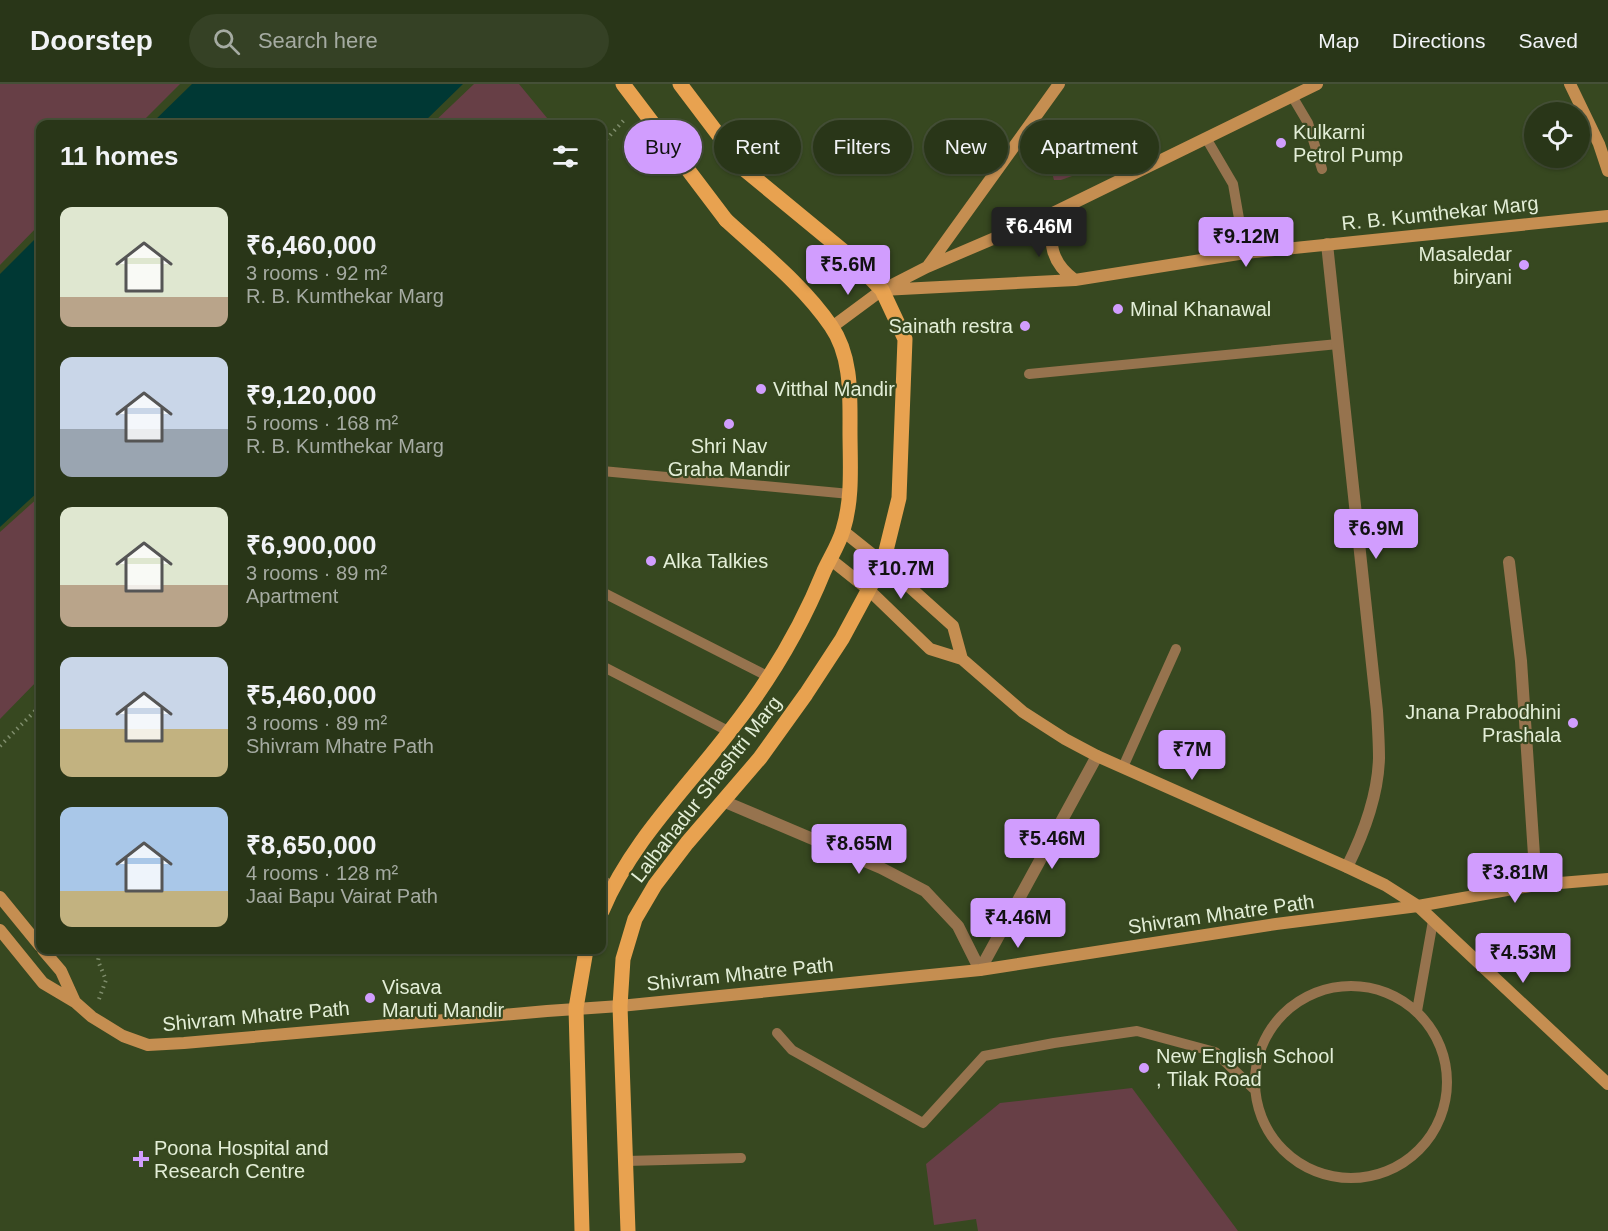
<!DOCTYPE html>
<html lang="en">
<head>
<meta charset="utf-8">
<style>
	:root { --surface:#293618; --page:#354125; --text:#f1f3f6; --muted:#a5aba2; --line:#455037; --accent:#d19dfe }
	body { margin:0; font-family:Arial,sans-serif; background:var(--page); color:var(--text); height:100vh; display:flex; flex-direction:column; font-size:22px; white-space:nowrap }
	* { box-sizing:border-box; margin:0 }
	p { font-size:20px; color:var(--muted) }
	.icon { flex:none; width:33px; height:33px; fill:none; stroke:currentColor; stroke-width:2; stroke-linecap:round; stroke-linejoin:round }
	.map { position:relative; flex:1; overflow:hidden }
	.details { position:absolute; left:36px; top:36px; width:570px; height:834px; display:flex; flex-direction:column; background:var(--surface); border-radius:12px; box-shadow:0 2px 4px #0004,0 0 0 2px var(--line) }
	.details>* { flex:none }
	.banner { position:absolute; left:624px; top:36px; width:570px; height:54px; display:flex; gap:12px }
	.fabs { position:absolute; left:1524px; top:18px; display:grid; gap:12px }
	.fabs a { display:grid; place-items:center; width:66px; height:66px; border-radius:50%; background:var(--surface); box-shadow:0 2px 4px #0004,0 0 0 2px var(--line); font-size:30px }
	.price { position:absolute; translate:-50% -51px; padding:0 14px; border-radius:6px; background:var(--accent); color:#111; font-size:20px; line-height:39px; filter:drop-shadow(0 2px 3px #0008) }
	.price::after { content:''; position:absolute; left:50%; top:36px; width:18px; height:14px; margin-left:-9px; background:inherit; clip-path:polygon(0 0,100% 0,50% 100%) }
	.price.on { background:#222; color:#fff }
	ul { padding:0; list-style:none }
	li { display:flex; align-items:center; gap:18px; height:150px; padding:0 24px }
	li span { display:grid; place-items:center; flex:none; width:168px; height:120px; border-radius:12px; color:#555 }
	li>.icon { margin-inline-start:auto }
	span .icon { width:72px; height:72px; fill:#fffc; stroke-width:1 }
	li b { font-size:26px }
	h2 { display:flex; justify-content:space-between; align-items:center; height:72px; padding:0 24px; font-size:26px }
	.tag { padding:0 21px; border-radius:27px; background:var(--surface); box-shadow:0 2px 4px #0004,0 0 0 2px var(--line); font-size:21px; line-height:54px }
	.tag.on { background:var(--accent); color:#111 }
	header { display:flex; align-items:center; gap:36px; box-sizing:border-box; height:84px; padding:0 30px; background:var(--surface); border-bottom:2px solid var(--line) }
	header strong { font-size:28px }
	nav { display:flex; gap:33px; margin-inline-start:auto; font-size:21px }
	.search { width:420px; height:54px; background:var(--page); display:flex; align-items:center; gap:15px; box-sizing:border-box; padding:0 21px; border-radius:33px; color:var(--muted); font-size:22px }
	.map>svg:first-child { display:block }
	.green { fill:#673f46 }
	.water { fill:#003834 }
	.lines { fill:none; stroke-linecap:round; stroke-linejoin:round }
	.path { stroke:#7f8d6c; stroke-width:4; stroke-dasharray:1.5 4.5; stroke-linecap:butt }
	.lane { stroke:#96734e; stroke-width:10 }
	.street { stroke:#96734e; stroke-width:12 }
	.secondary { stroke:#c58e51; stroke-width:12 }
	.primary { stroke:#e8a250; stroke-width:15 }
	.primary-bridge { stroke:#e8a250; stroke-width:15 }
	.poi-dot { fill:#d19dfe; stroke:#374820; stroke-width:2 }
	.labels { text-anchor:middle; stroke-width:4.5; stroke-linejoin:round; paint-order:stroke }
	.poi-label { font-size:20px; fill:#e3eed7; stroke:#374820; text-anchor:start }
	.street-label { font-size:20px; fill:#e3eed7; stroke:#374820 }
</style>
</head>
<body>
<header>
<strong>Doorstep</strong>
<div class="search"><svg class="icon" aria-label="search" viewBox="0 0 24 24"><circle cx="10" cy="10" r="6"/><path d="M15 15l6 6"/></svg>Search here</div>
<nav><a>Map</a><a>Directions</a><a>Saved</a></nav>
</header>
<div class="map">
<svg width="1608" height="1147" viewBox="0 0 1608 1147">
	<rect width="100%" height="100%" fill="#374820"/>
	<path class="green" d="M0 0H180L140 40H40V140L0 181Z
		M474 0H519L552 40H432Z
		M1072 66 1086 87 1061 96H1054L1052 89Z
		M40 412V594L0 635V448Z
		M1132 1004 1238 1147H978L976 1135 934 1141 926 1080 1000 1019Z"/>
	<path class="water" d="M192 0H463L422 40H151Z
		M40 150V406L0 443V190Z"/>
	<g class="lines">
		<path class="path" d="M602 60 625 35
			M0 662 40 622
			M99 915 106 896 98 877 100 866"/>
		<path class="lane" d="M1292 12 1308 39 1322 85
			M1206 54 1233 100 1245 169
			M1029 290 1338 260
			M602 387 850 410
			M602 508 769 593
			M602 582 730 648
			M1123 683 1176 565
			M602 796 614 803
			M1255 998a96 96 0 1 1 192 0a96 96 0 1 1-192 0Z
			M1417 927 1433 837
			M777 949 792 966 923 1039 984 972 1054 959 1137 947 1215 968 1254 1005
			M626 1077 741 1074"/>
		<path class="street" d="M1327 160 1377 627C1378 643 1379 659 1379 674 1378 712 1364 749 1347 783
			M1509 478 1521 577 1536 801
			M723 717 881 784 925 807 958 842 980 886
			M980 886 1097 672"/>
		<path class="secondary" d="M1570 0 1599 60 1608 87
			M1051 130C1050 160 1050 178 1075 196
			M928 182 1059 0
			M882 206 1075 196 1245 169 1608 132
			M832 243 882 206 927 183 1051 130 1317 0
			M843 447 883 479 953 542 962 575
			M830 475 869 506 930 565 962 575 1023 628 1065 655 1097 672 1347 783 1385 801 1418 822 1608 1000
			M0 813 40 862
			M0 846 43 899 75 918 92 933 123 952 148 961 184 959 547 927 620 922 980 886 1276 840 1418 822 1536 801 1608 795
			M43 866 61 887 75 918"/>
		<path class="primary" d="M602 827C631 758 685 706 730 647 768 599 801 544 824 487 830 474 839 460 843 446 853 414 850 380 850 347 850 312 852 272 831 242 803 201 762 169 726 136
			M582 1147 576 924 586 866
			M628 1147 620 922 623 875 635 835 655 801 687 759 760 674 806 610 842 555 883 479 899 414 905 255 882 206 847 170 745 86 680 0"/>
		<path class="primary-bridge" d="M623 0 726 136"/>
	</g>
	<g class="poi-dot">
		<circle cx="1281" cy="59" r="6"/>
		<circle cx="1524" cy="181" r="6"/>
		<circle cx="1118" cy="225" r="6"/>
		<circle cx="1025" cy="242" r="6"/>
		<circle cx="761" cy="305" r="6"/>
		<circle cx="729" cy="340" r="6"/>
		<circle cx="651" cy="477" r="6"/>
		<circle cx="1573" cy="639" r="6"/>
		<circle cx="370" cy="914" r="6"/>
		<circle cx="1144" cy="984" r="6"/>
		<path d="M138 1066h6v6h6v6h-6v6h-6v-6h-6v-6h6z"/>
	</g>
	<g class="labels">
		<g class="poi-label">
			<text x="1293" y="55">Kulkarni<tspan x="1293" dy="23">Petrol Pump</tspan></text>
			<text x="1512" y="177" text-anchor="end">Masaledar<tspan x="1512" dy="23">biryani</tspan></text>
			<text x="1130" y="232">Minal Khanawal</text>
			<text x="1013" y="249" text-anchor="end">Sainath restra</text>
			<text x="773" y="312">Vitthal Mandir</text>
			<text x="729" y="369" text-anchor="middle">Shri Nav<tspan x="729" dy="23">Graha Mandir</tspan></text>
			<text x="663" y="484">Alka Talkies</text>
			<text x="1561" y="635" text-anchor="end">Jnana Prabodhini<tspan x="1561" dy="23">Prashala</tspan></text>
			<text x="382" y="910">Visava<tspan x="382" dy="23">Maruti Mandir</tspan></text>
			<text x="1156" y="979">New English School<tspan x="1156" dy="23">, Tilak Road</tspan></text>
			<text x="154" y="1071">Poona Hospital and<tspan x="154" dy="23">Research Centre</tspan></text>
		</g>
		<g class="street-label">
			<text transform="translate(1440 129) rotate(-6)" y="7">R. B. Kumthekar Marg</text>
			<text transform="translate(706 705) rotate(-52)" y="7">Lalbahadur Shashtri Marg</text>
			<text transform="translate(1221 830) rotate(-8)" y="7">Shivram Mhatre Path</text>
			<text transform="translate(740 890) rotate(-6)" y="7">Shivram Mhatre Path</text>
			<text transform="translate(256 932) rotate(-5)" y="7">Shivram Mhatre Path</text>
		</g>
	</g>
</svg>
<div class="fabs">
<a><svg class="icon" aria-label="locate" viewBox="0 0 24 24"><circle cx="12" cy="12" r="6"/><path d="M12 2v4M12 18v4M2 12h4M18 12h4"/></svg></a>
</div>
<b class="price on" style="left:1039px;top:174px">₹6.46M</b>
<b class="price" style="left:1246px;top:184px">₹9.12M</b>
<b class="price" style="left:848px;top:212px">₹5.6M</b>
<b class="price" style="left:1376px;top:476px">₹6.9M</b>
<b class="price" style="left:901px;top:516px">₹10.7M</b>
<b class="price" style="left:1192px;top:697px">₹7M</b>
<b class="price" style="left:1052px;top:786px">₹5.46M</b>
<b class="price" style="left:859px;top:791px">₹8.65M</b>
<b class="price" style="left:1515px;top:820px">₹3.81M</b>
<b class="price" style="left:1018px;top:865px">₹4.46M</b>
<b class="price" style="left:1523px;top:900px">₹4.53M</b>
<div class="banner">
<a class="tag on">Buy</a>
<a class="tag">Rent</a>
<a class="tag">Filters</a>
<a class="tag">New</a>
<a class="tag">Apartment</a>
</div>
<section class="details">
<h2>11 homes<svg class="icon" aria-label="filters" viewBox="0 0 24 24"><path d="M4 7h16M4 17h16"/><circle cx="9" cy="7" r="2"/><circle cx="15" cy="17" r="2"/></svg></h2>
<ul>
<li><span style="background:linear-gradient(#dfe7d0 75%,#b9a48a 0)"><svg class="icon" aria-label="home" viewBox="0 0 24 24"><path d="M3 11l9-7 9 7M6 9v11h12V9"/></svg></span><div><b>₹6,460,000</b><p>3 rooms · 92 m²</p><p>R. B. Kumthekar Marg</p></div></li>
<li><span style="background:linear-gradient(#c9d6e8 60%,#9aa5b1 0)"><svg class="icon" aria-label="home" viewBox="0 0 24 24"><path d="M3 11l9-7 9 7M6 9v11h12V9"/></svg></span><div><b>₹9,120,000</b><p>5 rooms · 168 m²</p><p>R. B. Kumthekar Marg</p></div></li>
<li><span style="background:linear-gradient(#dfe7d0 65%,#b9a48a 0)"><svg class="icon" aria-label="home" viewBox="0 0 24 24"><path d="M3 11l9-7 9 7M6 9v11h12V9"/></svg></span><div><b>₹6,900,000</b><p>3 rooms · 89 m²</p><p>Apartment</p></div></li>
<li><span style="background:linear-gradient(#c9d6e8 60%,#c2b280 0)"><svg class="icon" aria-label="home" viewBox="0 0 24 24"><path d="M3 11l9-7 9 7M6 9v11h12V9"/></svg></span><div><b>₹5,460,000</b><p>3 rooms · 89 m²</p><p>Shivram Mhatre Path</p></div></li>
<li><span style="background:linear-gradient(#a9c7e8 70%,#c2b280 0)"><svg class="icon" aria-label="home" viewBox="0 0 24 24"><path d="M3 11l9-7 9 7M6 9v11h12V9"/></svg></span><div><b>₹8,650,000</b><p>4 rooms · 128 m²</p><p>Jaai Bapu Vairat Path</p></div></li>
</ul>
</section>
</div>
</body>
</html>
